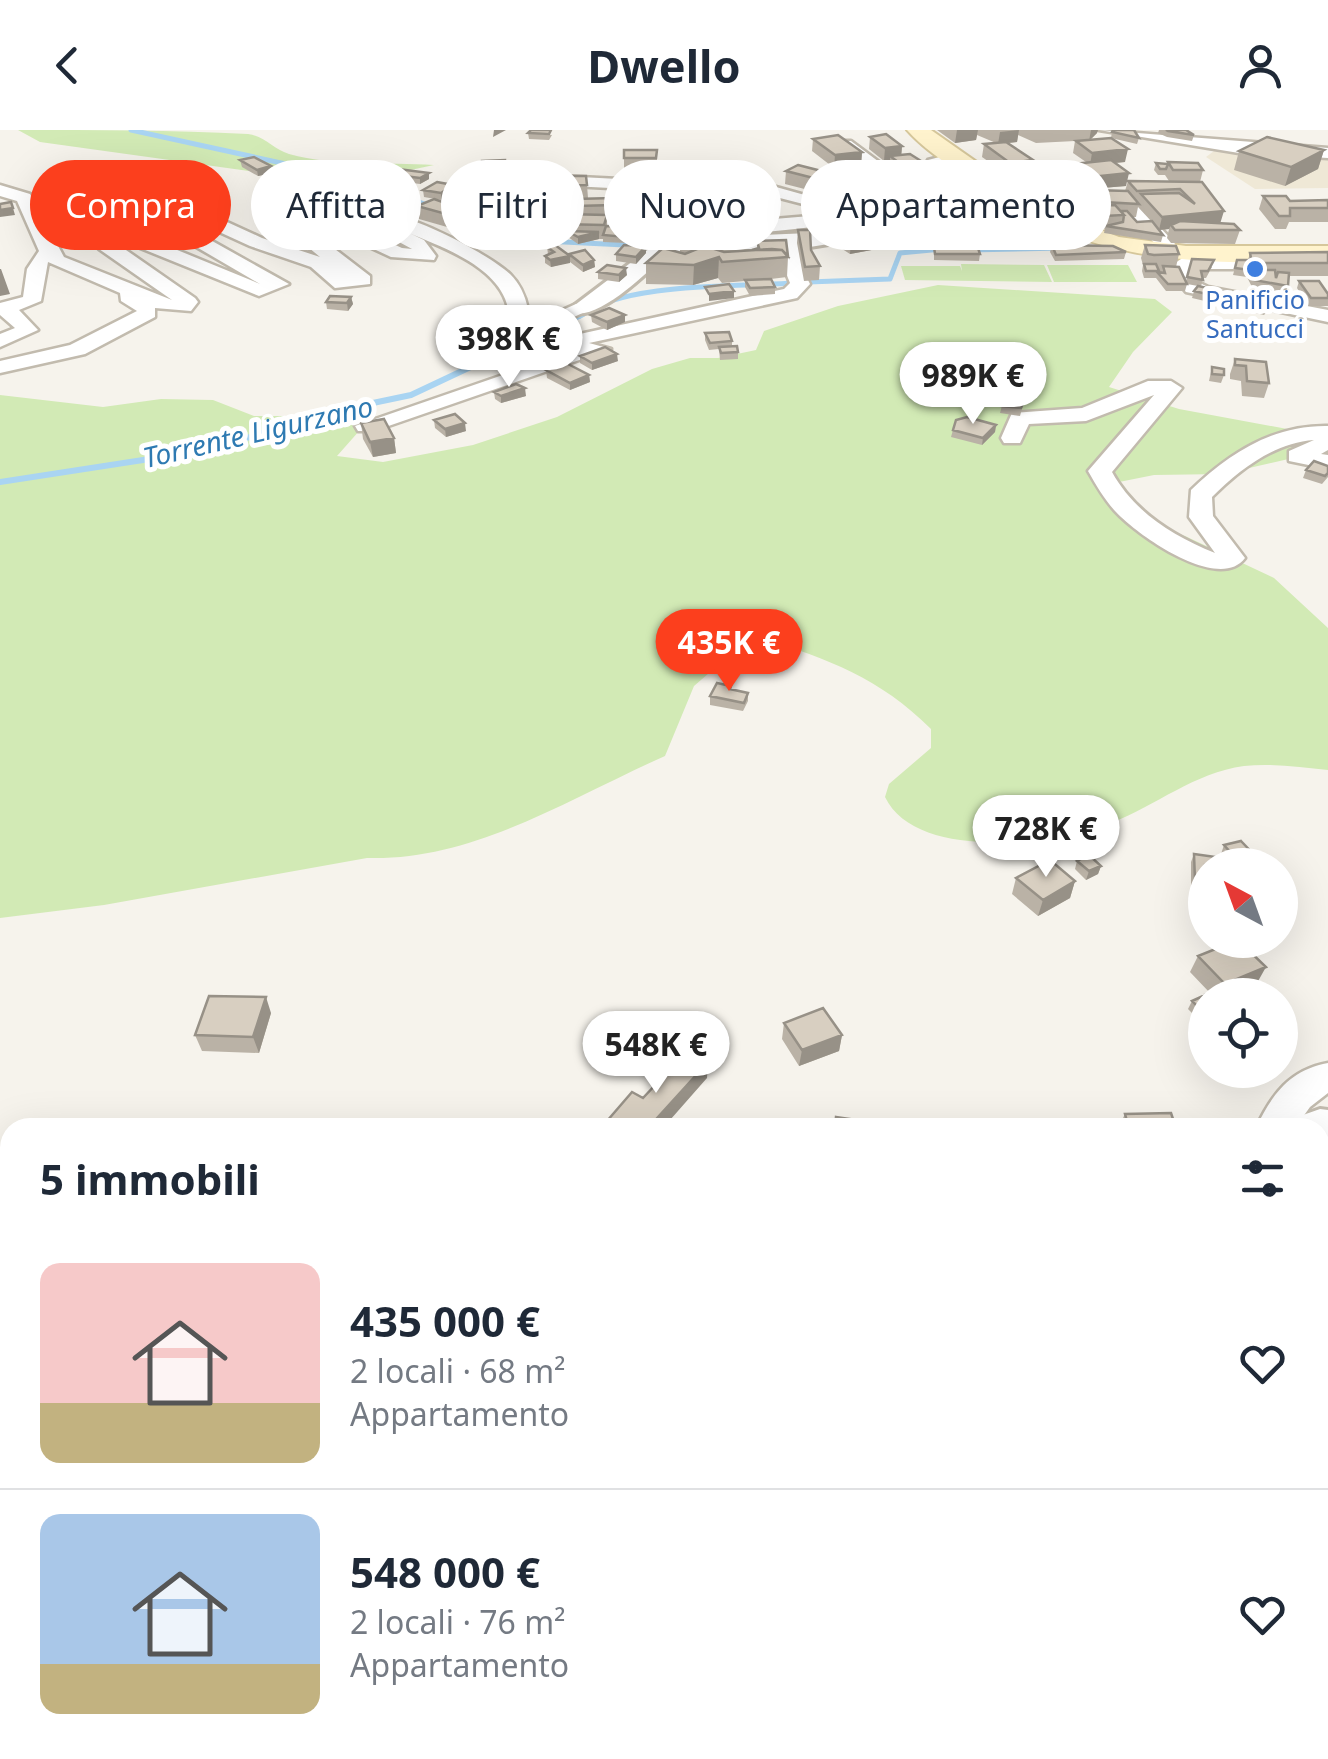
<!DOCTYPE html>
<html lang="it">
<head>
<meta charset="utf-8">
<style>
	:root { --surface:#fff; --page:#f6f6f7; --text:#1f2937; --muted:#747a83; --line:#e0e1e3; --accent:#fc3f1d }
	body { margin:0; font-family:"Noto Sans",sans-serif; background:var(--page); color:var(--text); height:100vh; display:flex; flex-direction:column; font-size:38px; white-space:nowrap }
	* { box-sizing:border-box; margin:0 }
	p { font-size:32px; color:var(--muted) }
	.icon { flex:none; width:55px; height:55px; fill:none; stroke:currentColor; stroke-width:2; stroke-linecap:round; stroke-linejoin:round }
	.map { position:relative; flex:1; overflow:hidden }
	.details { position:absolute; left:0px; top:988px; width:1330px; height:642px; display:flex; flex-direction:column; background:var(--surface); border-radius:30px 30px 0 0; box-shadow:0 10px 40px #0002 }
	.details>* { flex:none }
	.hud { position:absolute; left:30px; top:30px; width:1270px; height:90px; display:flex; gap:20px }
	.needle { width:65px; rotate:319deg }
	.fabs { position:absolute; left:1188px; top:718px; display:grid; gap:20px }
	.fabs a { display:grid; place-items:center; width:110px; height:110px; border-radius:50%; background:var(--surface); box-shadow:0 10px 40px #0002; font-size:50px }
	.price { position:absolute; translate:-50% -85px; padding:0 22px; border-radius:35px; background:#fff; color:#222; font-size:32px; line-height:65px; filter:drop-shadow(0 2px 5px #0008) }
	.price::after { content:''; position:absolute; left:50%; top:60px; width:30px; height:22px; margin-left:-15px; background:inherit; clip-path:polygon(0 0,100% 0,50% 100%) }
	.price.selected { background:var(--accent); color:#fff }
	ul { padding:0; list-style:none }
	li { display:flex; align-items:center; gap:30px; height:250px; padding:0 40px }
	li+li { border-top:2px solid var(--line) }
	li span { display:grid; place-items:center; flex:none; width:280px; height:200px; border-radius:20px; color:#555 }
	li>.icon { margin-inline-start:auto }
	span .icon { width:120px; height:120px; fill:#fffc; stroke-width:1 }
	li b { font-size:42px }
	h2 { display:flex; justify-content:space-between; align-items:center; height:120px; padding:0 40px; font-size:42px }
	.tag { padding:0 35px; border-radius:45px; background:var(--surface); box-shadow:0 10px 40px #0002; font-size:35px; line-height:90px }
	.tag.selected { background:var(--accent); color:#fff }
	header { display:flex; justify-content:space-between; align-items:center; height:130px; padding:0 40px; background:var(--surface); font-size:45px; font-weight:700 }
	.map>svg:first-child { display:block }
	.education { fill:#efe8d6 }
	.green { fill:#d2eab5 }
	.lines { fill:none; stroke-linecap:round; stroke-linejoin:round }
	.stream-far2 { stroke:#a9d4f2; stroke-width:5 }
	.stream-far1 { stroke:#a9d4f2; stroke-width:6 }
	.stream { stroke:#a9d4f2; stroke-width:12 }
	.minor-casing { stroke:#c2bbae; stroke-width:5 }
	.tertiary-casing { stroke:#c2bbae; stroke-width:6 }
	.secondary-casing { stroke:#d6c79b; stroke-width:4 }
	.minor { fill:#fff; fill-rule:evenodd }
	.tertiary { fill:#fff; fill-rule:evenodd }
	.secondary { fill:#fff3cd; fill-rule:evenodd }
	.wall { fill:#bab2a6; fill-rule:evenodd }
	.shaded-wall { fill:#979187 }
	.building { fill:#d8cfc1; stroke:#979187; stroke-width:2.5 }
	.shop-dot { fill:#3f7fe0; stroke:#fff; stroke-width:4 }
	.labels { text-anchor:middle; stroke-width:10; stroke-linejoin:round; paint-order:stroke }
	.far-shop-label { font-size:25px; fill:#366cbe; stroke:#fff }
	.far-water-label { font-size:28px; font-style:italic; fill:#2e7ab2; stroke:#fff }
</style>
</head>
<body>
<header><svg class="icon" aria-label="back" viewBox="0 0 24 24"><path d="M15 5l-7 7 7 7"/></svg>Dwello<svg class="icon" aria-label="person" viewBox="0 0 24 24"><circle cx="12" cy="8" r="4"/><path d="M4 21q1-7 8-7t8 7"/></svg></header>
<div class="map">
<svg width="1328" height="1629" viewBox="0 0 1328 1629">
	<rect width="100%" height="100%" fill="#f6f3ec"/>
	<path class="education" d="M1218 18 1328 25V58L1255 59 1206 27Z"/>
	<path class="green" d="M18 0C94 0 173 0 248 4 265 6 273 19 289 24 336 37 385 32 434 35L354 52 320 51 40 12Z
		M961 134 1044 135 1052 152 905 150 901 136H960L962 141Z
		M1047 135H1128L1137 152H1054Z
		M938 155 1155 169 1172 182 1133 222 1109 257 1179 279 1298 301 1293 328 1223 344 1154 345 1119 352 1128 387 1185 406 1274 448 1328 498V640C1301 637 1271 633 1244 636 1194 643 1157 675 1111 693 1056 714 916 732 885 667L889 654 931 618V599C877 545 824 528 753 505L694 556 665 626C570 668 474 731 367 728L104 775 0 788V265L103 277 161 269 213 270 254 286H348L368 291 337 326 383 332 473 315 557 287 652 239 690 228H718L756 220 764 201 838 176Z"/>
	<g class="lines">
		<path class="stream-far2" d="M131 0 368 52 432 77
			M452 80 508 93 544 111 645 116
			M968 120 1062 118
			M808 152 890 149 900 123 942 119
			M580 186C624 152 737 157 794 153"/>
		<path class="stream-far1" d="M0 352 208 320 330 282 411 265 583 184"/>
		<path class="stream" d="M0 1367 10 1362"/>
		<g class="minor-casing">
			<path id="minor" d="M1099 0 1328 18V28L1239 23Z
				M839 11H851L949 84V92H937L904 67 852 70 840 60V52H852L862 60 892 58 839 17Z
				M955 23 963 28 951 33 990 64 1025 70V78L979 72 928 30Z
				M541 45 776 57 909 94 900 99 776 67 535 54 533 50Z
				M0 55 30 64 64 127 172 170 99 119 97 102 131 101 260 154 193 115 158 81 167 70H179L262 108 320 127 256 74V66L270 59 402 118 412 119 351 86C379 64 486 122 510 144 520 154 525 165 528 179L507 205 576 174 593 178 485 229H471V221L508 178C499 137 444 118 409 103L424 110 436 126 434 130 391 127 275 73 370 146V154L335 158 311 137 250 116 180 84 205 107 289 154 259 166 123 111H113L195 168 198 172 191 181 155 178V187L85 224 0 243V231L70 215 137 181 121 171 120 163 48 132 41 171 19 180 38 200 0 217V204L15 198 0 185V173L23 167 27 139 39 121 17 71 0 66Z
				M1116 64H1128L1172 110 1175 114 1168 125H1154L1156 115 1116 72Z
				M822 85 828 86V94C788 103 603 117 575 95L584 90 703 95Z
				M794 107 803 112 802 138 810 154 797 168 589 213 611 219 374 301H358L355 296 561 225 544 223 541 219 548 211 784 159 790 153 784 138 785 112Z
				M1184 127H1328V139H1193L1194 150 1208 157 1328 180V192L1186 162 1175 149V133Z
				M1148 251H1171L1182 258 1112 342C1134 382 1173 406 1215 423L1189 387 1191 360C1230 323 1273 295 1328 296V320L1321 324 1328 325V339L1289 331V321L1314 310C1274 313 1240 339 1212 367L1213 386 1245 428C1219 463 1137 405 1115 381 1104 369 1096 355 1088 341L1154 265 1086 291 1029 294 1020 313H1004L1001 308 1012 283 1082 278Z
				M1328 933V963L1310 977 1295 998H1256C1272 964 1290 940 1328 933Z"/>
		</g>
		<g class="tertiary-casing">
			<path id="tertiary" d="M1024 71 1031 73V81L810 117 668 122C651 140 600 189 575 183L571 178 662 109 810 103Z
				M1320 979 1328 980V1020L1320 1019V998H1297L1303 985Z
				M1320 1350 1328 1353V1426L1320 1422Z"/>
		</g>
		<g class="secondary-casing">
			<path id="secondary" d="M907 0H931L1041 77 1119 107 1186 116H1328V132C1188 135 1077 133 961 44 943 31 922 17 907 0Z"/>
		</g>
		<use href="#minor" class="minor"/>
		<use href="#tertiary" class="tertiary"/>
		<use href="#secondary" class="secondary"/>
	</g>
	<path class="wall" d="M937 0H1098L1097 3 1090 10 1111 8 1112 2 1139 8 1137 14 1111 8 1125 32 1115 33 1126 56 1089 59 1071 46 1074 34 1086 32 1073 23 1075 11 1036 13 1018 5 1017 12 1008 13 1033 30 1031 43 1008 45 982 27 984 14 996 13 977 5 976 10 955 13Z
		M1159 0H1186L1194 5 1192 11 1167 7 1158 3Z
		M528 3 552 5 549 10 529 9Z
		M870 7 902 16 901 25 928 42 942 54 941 60 917 63 889 39 890 30 884 31 869 19Z
		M813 9 862 22 861 35 834 38 812 21Z
		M624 20H657V46H624Z
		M1324 20 1318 39 1285 56 1234 40 1239 21Z
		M240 30 271 36 272 43 258 46 242 37Z
		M505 30 506 54 483 55 482 31Z
		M1156 33 1168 34 1203 40 1200 52 1221 93 1240 100 1235 114 1171 113 1167 108 1169 99 1159 100 1163 105 1161 112 1104 103 1105 99 1072 89 1074 76H1091L1089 73 1092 60 1125 61 1128 51H1169L1165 45H1158L1154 40ZM1138 77 1151 91 1137 92 1132 87H1136Z
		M367 35 429 49 420 54 381 49 368 42Z
		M798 35 840 59 828 65 785 54 786 41Z
		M851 37 879 46 858 49 850 44Z
		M1021 44 1072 57 1070 70 1034 68 1019 57Z
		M517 46 587 55 588 68 518 69Z
		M869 48 899 61 878 63 869 55Z
		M950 49 982 55 980 68 959 70 949 62Z
		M633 53 774 59 773 78 767 79 768 95H765V108H738L736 96 693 97 691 80 636 81 634 72Z
		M453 55 454 61 441 70 424 67 423 60Z
		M860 66 884 79 878 83 870 81 869 95 819 104 810 96 811 83 815 82 811 80 812 73 847 77 852 76 844 74 845 68Z
		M932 66 961 76 960 82H958L967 97 949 100 938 91 939 84 948 83 933 74 931 87H926L938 95 936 108 850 124 836 115 838 101 903 90 892 81 894 68 931 72Z
		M1263 66 1290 71 1328 70V92H1289L1286 99H1275L1259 79Z
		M434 69 462 91 447 97 419 89 417 76Z
		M536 70 614 75 615 88 607 89V96L631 104 626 113 603 112V109H599L578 114 568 107H559L558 94 560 90 537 91Z
		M981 80 1020 82 1018 89 988 93 980 86Z
		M637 82 663 90V95L675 103V109L649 110 647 97 638 98Z
		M462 88 508 111 488 113 464 101Z
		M798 100 820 136 819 150 804 151 797 113Z
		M680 107 712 113V119L724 122 757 119V111L788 127 787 147 771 149 775 157V164L750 166 745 157V151L722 153 718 148 693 155 646 154V133L680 123Z
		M1052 115 1126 122 1124 129 1055 131 1050 122Z
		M1145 115 1179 124 1176 137 1186 151 1192 129 1212 137 1206 148H1203L1201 157 1272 172 1269 179 1264 185 1192 168 1194 161 1198 156 1187 154 1185 161H1166L1156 148H1144L1142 141 1143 135 1141 128Z
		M646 116V123L636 134 616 131V124Z
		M547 117 569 125 594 130 595 137 583 142 570 132 551 137 545 133V126L548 124Z
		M934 117 980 124 979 131 934 130Z
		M1328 122V146H1289L1286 163 1252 157 1247 147 1233 145 1237 130H1248L1250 123Z
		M598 142 627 145 619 152 598 149Z
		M1299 151 1328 164V176H1308L1297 158Z
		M351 167 353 174 348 181 327 179 326 172Z
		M591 185 625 192 607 200 592 192Z
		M705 203 732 211V217L738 222V229L720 230 719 219 709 220 705 210Z
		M580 226 618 231 592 240 580 233Z
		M1235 229 1269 253 1264 268 1242 266 1241 251 1230 249V244Z
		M1212 237 1224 245 1221 253 1209 251Z
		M546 240 589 245 590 252 570 260 547 248Z
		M494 262 526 266 501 273 495 269Z
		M1004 268 1024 271 1020 286 1000 283Z
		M434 290 466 301 446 307 435 298Z
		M361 293 394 308 396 323 373 327 363 309Z
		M996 295 995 302 982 315 951 307 953 300Z
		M1328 336V347L1322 354 1303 348 1306 340Z
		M731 559 748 563V571L743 581 710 575V566Z
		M1224 715 1257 735H1231L1221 724Z
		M1194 724 1205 735V761L1191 758V732Z
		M1077 731 1101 736 1098 744 1086 750 1075 739Z
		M1016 748 1075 751 1070 768 1038 786 1012 764Z
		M1198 826 1257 853 1228 865H1205V896L1188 879 1192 871 1210 863 1190 842Z
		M271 883 259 923 202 921 195 905Z
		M784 893 842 905 839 921 799 936 782 909Z
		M1125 984 1176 998H1123L1121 992Z
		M1033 1620H1134L1137 1629H1036Z"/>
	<path class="shaded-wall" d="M494 0H506L493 7Z
		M957 0H978L976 10 955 13Z
		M1019 0 1017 12 998 14 1000 2Z
		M1091 0H1098L1097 3 1089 11Z
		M902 16 901 29 890 26V30L884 31 885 18Z
		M1128 19 1125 32 1090 35 1092 23Z
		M1324 20 1318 39 1285 56 1291 37Z
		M862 22 861 35 834 38 835 25Z
		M1033 30 1031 43 1008 45 1010 33Z
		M271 36 272 43 258 46 257 40Z
		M929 36 927 49 905 45 906 38Z
		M879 40V46L858 49 859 43Z
		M429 43V49L420 54V48Z
		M1129 43 1126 56 1089 59 1091 47Z
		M841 46 840 59 828 65 829 52Z
		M900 54 899 61 878 63 879 57Z
		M942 54 941 60 917 63 918 56Z
		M453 55 454 61 441 70V63Z
		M982 55 980 68 959 70 961 57Z
		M885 73 884 79 878 83V76Z
		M933 73 931 87 903 90 905 77Z
		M961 76 960 82 948 83 949 77Z
		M13 78 15 85 0 87V80Z
		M460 78 462 91 447 97 446 84Z
		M1224 81 1220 94 1171 95 1169 99 1159 100 1162 87Z
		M871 82 869 95 819 104 820 90Z
		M1020 82 1018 89 988 93 990 86Z
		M968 91 967 97 949 100 950 93Z
		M938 95 936 108 850 124 851 111Z
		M506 97 508 111 488 113 486 99Z
		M599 102V109L578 114V107Z
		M710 106 709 114 712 113V129L719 127 718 148 693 155 694 135 703 109Z
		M646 116V123L636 134V127Z
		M570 126V133L551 137 550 130Z
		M594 130 595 137 583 142V135Z
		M626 138 627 145 619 152V145Z
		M0 139H1L10 164 0 166Z
		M734 161V168L709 171V164Z
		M351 167 353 174 348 181 347 173Z
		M625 185V192L607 200V192Z
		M617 224 618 231 592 240V233Z
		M589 245 590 252 570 260V253Z
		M525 258 526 266 501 273V266Z
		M465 293 466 301 446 307 445 299Z
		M996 295 995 302 982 315 983 308Z
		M394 308 396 323 373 327 370 312Z
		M1101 736 1098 744 1086 750 1089 741Z
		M1075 751 1070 768 1038 786 1043 770Z
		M1266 837 1257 853 1228 865H1220L1225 854Z
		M266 867 271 883 259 923 253 907Z
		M842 905 839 921 799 936 802 920Z
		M708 932 707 948 663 998H648Z"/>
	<path class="building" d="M531 0H551L549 4 528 3Z
		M1113 0H1134L1139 8 1112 2Z
		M1166 0H1186L1194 5 1168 1Z
		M886 4 902 16 885 18 870 7Z
		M838 5 862 22 835 25 813 9Z
		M1267 7 1324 20 1291 37 1239 21Z
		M1111 8 1128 19 1092 23 1076 11Z
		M1006 12 1033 30 1010 33 984 14Z
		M624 20H657L656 28H624Z
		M910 24 929 36 906 38 890 26Z
		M254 27 271 36 257 40 240 30Z
		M505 30V42H482V31Z
		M1111 30 1129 43 1091 47 1074 34Z
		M1168 32 1198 33 1203 40H1173Z
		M1156 33 1168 34 1166 39H1160Z
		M871 34 879 40 859 43 851 37Z
		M367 35 429 43 420 48 380 43Z
		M798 35 841 46 829 52 786 41Z
		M928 42 942 54 918 56 905 45Z
		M1021 44 1070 45 1072 57 1036 56Z
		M517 46H586L587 55 517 56Z
		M890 46 900 54 879 57 869 48Z
		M970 47 982 55 961 57 950 49Z
		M770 50 774 59 636 62 633 53Z
		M1128 51 1202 52 1224 81 1162 87 1141 64 1179 63 1195 74 1180 59 1137 61Z
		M437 52 453 55 441 63 423 60Z
		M1092 60 1128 61 1139 74 1103 72Z
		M922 64 933 73 905 77 894 68Z
		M860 66 885 73 878 76 845 68Z
		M932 66H948L961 76 949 77Z
		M1263 66H1286L1290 71 1328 70V78H1290V86H1279Z
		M613 68 614 75 537 77 536 70Z
		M434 69 460 78 446 84 417 76Z
		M828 71 847 77 823 81 812 73Z
		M11 72 13 78 0 80V74Z
		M861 75 871 82 820 90 811 83Z
		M1115 75 1124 85 1104 86 1074 76Z
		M767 76 768 82 693 84 691 78Z
		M1011 76 1020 82 990 86 981 80Z
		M1121 81H1127L1137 92 1152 91 1163 105 1106 96 1123 92 1124 85Z
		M637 82H661L663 90 638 91Z
		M957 82 968 91 950 93 939 84Z
		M479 83 506 97 486 99 462 88Z
		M563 84 607 85 604 95 558 94Z
		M762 86 765 94 739 95 736 87Z
		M925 87 938 95 851 111 838 101Z
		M1180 91 1234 94 1240 100H1175L1171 95Z
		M673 95 675 103 648 104 647 96Z
		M606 96 631 97 626 107 603 105Z
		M693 100 710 106 703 109 712 113 705 116 724 122 772 119 782 120 788 127 722 132 719 127 694 135 646 133 663 118 685 124 697 119 683 114 690 110 680 107Z
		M798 100H810L811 120 820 136 805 137Z
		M567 101 599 102 578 107Z
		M786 110 788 126 782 120H752L759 118 757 111Z
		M555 115 570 126 550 130 545 126 554 122 547 117Z
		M624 115 646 116 636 127 616 124Z
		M1052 115 1113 116 1126 122 1056 125Z
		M1145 115 1176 116 1179 124 1154 125 1148 124Z
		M934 117 978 118 980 124H935Z
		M585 120 594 130 583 135 569 124Z
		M1328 122V133H1252L1250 123Z
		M1192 129 1214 130 1208 141H1201L1203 150 1187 147Z
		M1237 130H1248L1250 140 1235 138Z
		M1144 134H1156L1159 141H1146Z
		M607 135 626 138 619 145 598 142Z
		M1163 136 1179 137 1187 154H1168L1157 142 1165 143Z
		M1250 140H1275L1276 148 1278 142 1289 143 1288 156 1254 150Z
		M771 149 775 157 750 158 745 150Z
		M1299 151H1319L1328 164V168H1311Z
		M729 154 734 161 709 164 705 157Z
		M1198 156 1272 172 1267 178 1194 161Z
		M330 166 351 167 347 173 326 172Z
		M609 178 625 185 607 192 591 185Z
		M729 202 732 211 710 213 705 203Z
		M737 216 738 222 721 223 719 217Z
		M605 217 617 224 592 233 580 226Z
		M1235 229 1266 232 1269 253 1247 251 1246 236 1235 235Z
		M566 233 589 245 570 253 546 240Z
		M1212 237 1224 239V245L1212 244Z
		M516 254 525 258 501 266 494 262Z
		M1004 268 1024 271 1021 278 1001 276Z
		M455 284 465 293 445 299 434 290Z
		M967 287 996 295 983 308 953 300 956 290Z
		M384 289 394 308 370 312 361 293Z
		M1314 331 1328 336V343L1325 346 1306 340Z
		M717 553 731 556 730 559 748 563 744 573 710 566Z
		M1241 711 1259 730 1242 735 1224 715Z
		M1194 724 1223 728V735H1205V752L1195 750Z
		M1089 725 1101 736 1089 741 1077 731Z
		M1050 730 1075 751 1043 770 1016 748Z
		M1238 810 1266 837 1225 854 1198 826Z
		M1214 861 1218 865H1205V884L1192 871Z
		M209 866 266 867 253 907 195 905Z
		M823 878 842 905 802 920 784 893Z
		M687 921 708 932 648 998H601L632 962 643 968Z
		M1171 983 1176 998H1129L1125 984Z
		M836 987 857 990V998L835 997Z
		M1043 1620H1134L1137 1629H1046Z"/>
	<circle class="shop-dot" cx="1255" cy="139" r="10"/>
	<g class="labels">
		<g class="far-shop-label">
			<text x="1255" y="179">Panificio<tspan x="1255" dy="29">Santucci</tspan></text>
		</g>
		<g class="far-water-label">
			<text transform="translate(258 302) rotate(-13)" y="10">Torrente Ligurzano</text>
		</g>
	</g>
</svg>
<div class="fabs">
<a><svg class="needle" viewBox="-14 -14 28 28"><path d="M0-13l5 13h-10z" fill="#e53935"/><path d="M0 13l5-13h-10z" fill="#747a83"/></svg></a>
<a><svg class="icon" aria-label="locate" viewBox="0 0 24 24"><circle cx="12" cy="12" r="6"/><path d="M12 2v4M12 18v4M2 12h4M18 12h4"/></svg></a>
</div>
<b class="price" style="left:509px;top:260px">398K €</b>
<b class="price" style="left:973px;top:297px">989K €</b>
<b class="price selected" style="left:729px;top:564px">435K €</b>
<b class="price" style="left:1046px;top:750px">728K €</b>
<b class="price" style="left:656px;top:966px">548K €</b>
<div class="hud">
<a class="tag selected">Compra</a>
<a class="tag">Affitta</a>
<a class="tag">Filtri</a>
<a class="tag">Nuovo</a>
<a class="tag">Appartamento</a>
</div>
<section class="details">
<h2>5 immobili<svg class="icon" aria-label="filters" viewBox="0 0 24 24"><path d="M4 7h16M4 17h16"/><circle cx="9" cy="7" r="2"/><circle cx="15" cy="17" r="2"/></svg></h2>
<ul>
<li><span style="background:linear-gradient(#f6c9c9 70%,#c2b280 0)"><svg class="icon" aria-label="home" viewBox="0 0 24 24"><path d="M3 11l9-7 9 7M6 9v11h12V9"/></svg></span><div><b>435 000 €</b><p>2 locali · 68 m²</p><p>Appartamento</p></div><svg class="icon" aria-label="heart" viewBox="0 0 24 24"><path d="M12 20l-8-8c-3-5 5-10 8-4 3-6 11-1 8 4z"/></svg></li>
<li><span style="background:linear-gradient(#a9c7e8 75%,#c2b280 0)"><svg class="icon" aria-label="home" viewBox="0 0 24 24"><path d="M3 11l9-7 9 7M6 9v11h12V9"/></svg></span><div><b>548 000 €</b><p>2 locali · 76 m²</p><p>Appartamento</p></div><svg class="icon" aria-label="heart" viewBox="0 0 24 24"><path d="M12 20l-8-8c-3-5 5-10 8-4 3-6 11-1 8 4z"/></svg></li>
</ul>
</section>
</div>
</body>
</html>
